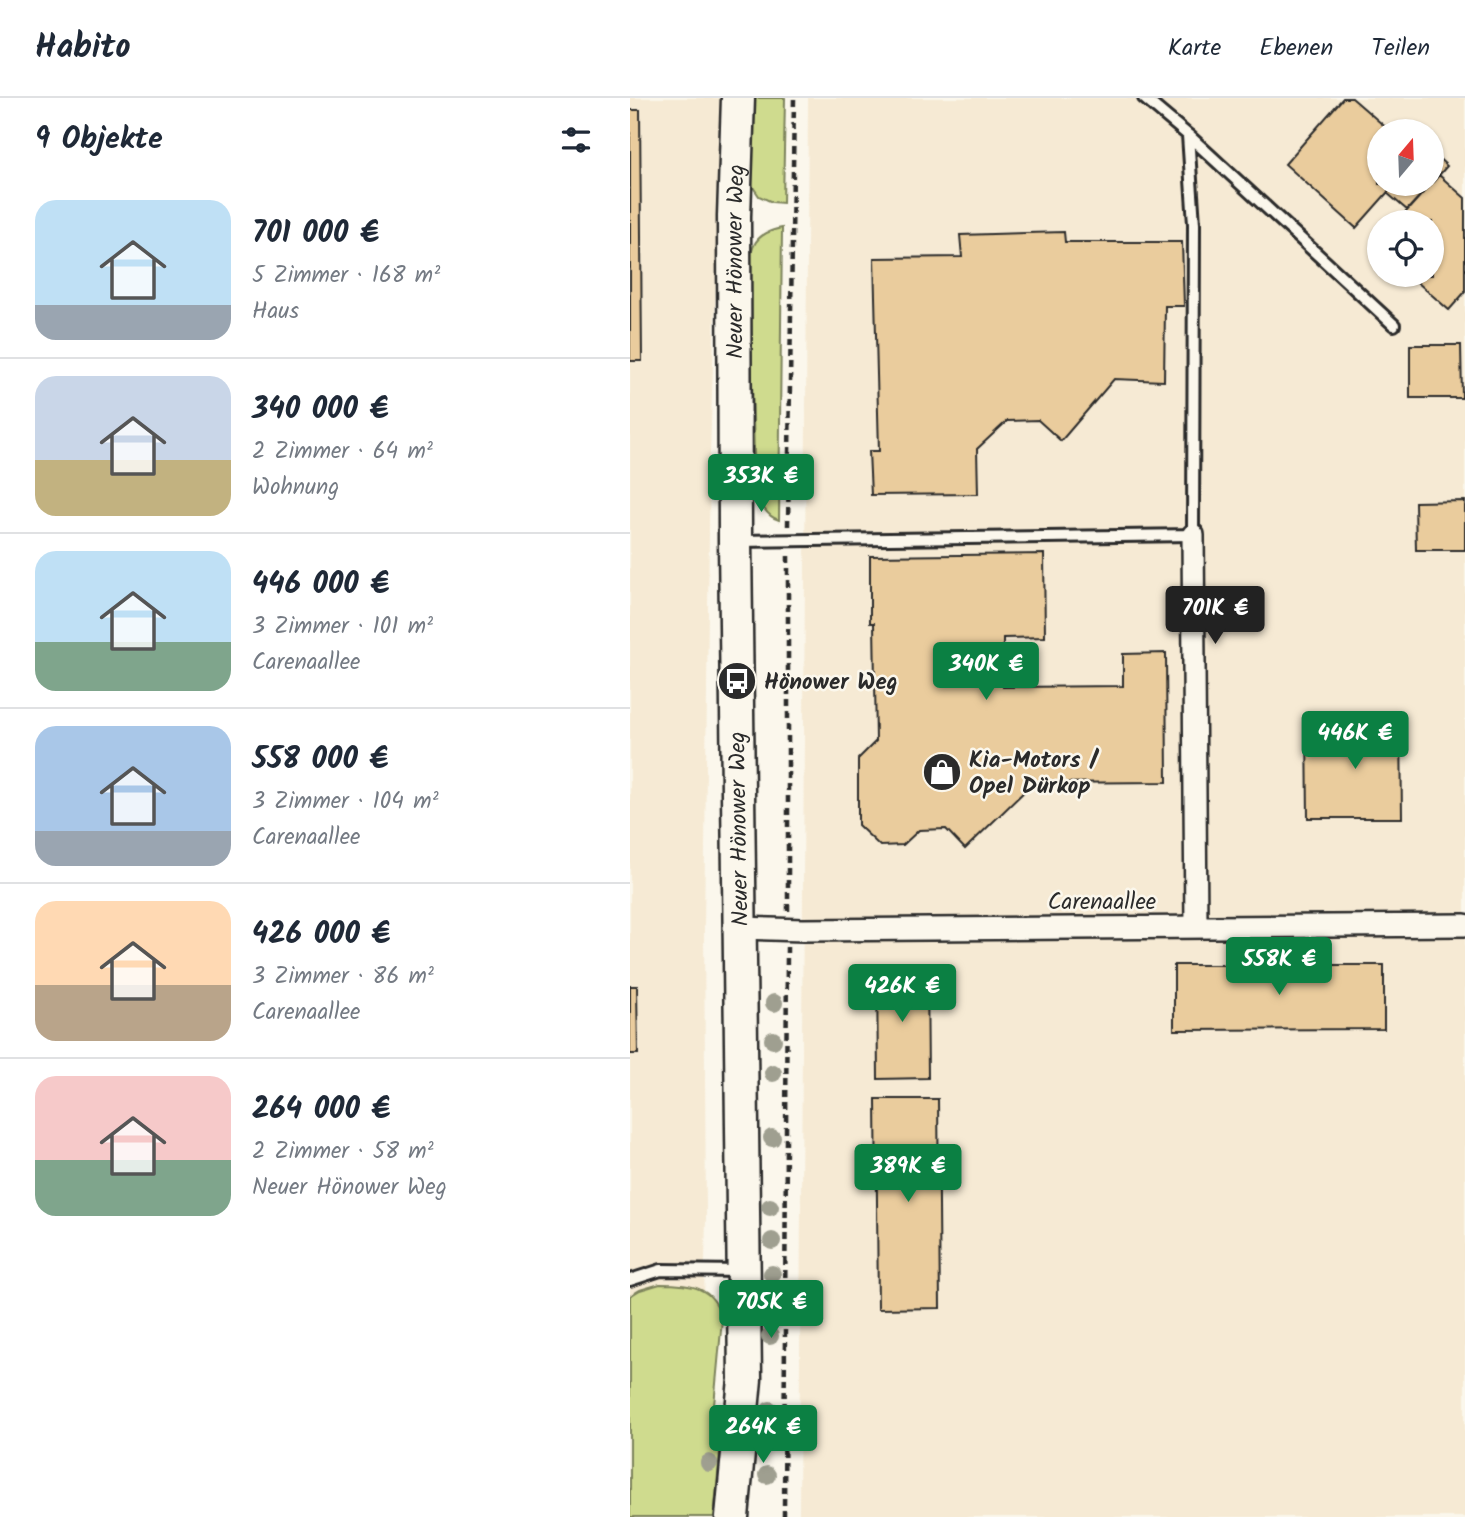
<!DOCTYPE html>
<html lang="de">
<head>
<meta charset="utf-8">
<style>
	:root { --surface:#fff; --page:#f2f2f3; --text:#1f2937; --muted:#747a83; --line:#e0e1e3; --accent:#0b8043 }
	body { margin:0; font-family:Kalam,sans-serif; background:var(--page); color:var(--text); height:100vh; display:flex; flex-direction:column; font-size:26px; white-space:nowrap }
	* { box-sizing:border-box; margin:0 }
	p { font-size:23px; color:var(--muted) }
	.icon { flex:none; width:38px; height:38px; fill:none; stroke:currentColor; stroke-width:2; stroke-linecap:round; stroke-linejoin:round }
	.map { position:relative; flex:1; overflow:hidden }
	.details { display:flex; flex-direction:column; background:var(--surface); width:630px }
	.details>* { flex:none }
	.needle { width:46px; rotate:19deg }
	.fabs { position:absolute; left:737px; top:21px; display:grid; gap:14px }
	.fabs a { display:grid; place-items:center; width:77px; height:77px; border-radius:50%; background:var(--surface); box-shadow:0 2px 5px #0004; font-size:35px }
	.price { position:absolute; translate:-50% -60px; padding:0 16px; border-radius:7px; background:var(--accent); color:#fff; font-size:23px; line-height:46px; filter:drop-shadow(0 2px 4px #0008) }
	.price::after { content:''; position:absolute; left:50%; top:42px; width:21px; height:16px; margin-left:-10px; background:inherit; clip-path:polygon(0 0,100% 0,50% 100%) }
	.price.active { background:#222; color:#fff }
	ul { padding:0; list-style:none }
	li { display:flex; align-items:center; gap:21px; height:175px; padding:0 35px }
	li+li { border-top:2px solid var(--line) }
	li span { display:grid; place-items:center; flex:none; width:196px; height:140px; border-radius:21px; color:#555 }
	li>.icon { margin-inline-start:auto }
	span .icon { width:84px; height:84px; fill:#fffc; stroke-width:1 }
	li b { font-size:30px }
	h2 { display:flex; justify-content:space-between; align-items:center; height:84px; padding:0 35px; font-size:30px }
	header { display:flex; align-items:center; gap:42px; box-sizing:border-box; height:98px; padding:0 35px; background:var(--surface); border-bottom:2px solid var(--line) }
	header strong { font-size:33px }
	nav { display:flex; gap:38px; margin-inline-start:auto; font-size:24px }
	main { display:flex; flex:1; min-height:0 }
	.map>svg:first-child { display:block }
	.built { fill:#f6ead4; fill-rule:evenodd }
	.green { fill:#cfdb8e; stroke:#7d835c; stroke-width:2 }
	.building { fill:#eacc9d; stroke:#2b2b2b; stroke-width:2 }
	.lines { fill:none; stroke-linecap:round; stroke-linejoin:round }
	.lane-casing { stroke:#2b2b2b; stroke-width:16 }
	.street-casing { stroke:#2b2b2b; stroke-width:26 }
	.secondary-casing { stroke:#2b2b2b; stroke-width:37 }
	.path { stroke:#2b2b2b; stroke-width:4.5; stroke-dasharray:7 5; stroke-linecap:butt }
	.lane { stroke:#fbf7ec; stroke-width:10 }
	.street { stroke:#fbf7ec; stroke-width:21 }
	.secondary { stroke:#fbf7ec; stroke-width:32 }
	.tree { fill:#9f9f90 }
	.labels { text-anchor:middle; stroke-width:5; stroke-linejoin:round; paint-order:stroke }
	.street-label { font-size:23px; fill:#2b2b2b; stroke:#fbf7ec }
	.poi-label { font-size:23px; font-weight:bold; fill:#2b2b2b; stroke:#fbf7ec; text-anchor:start }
</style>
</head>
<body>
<header>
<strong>Habito</strong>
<nav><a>Karte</a><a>Ebenen</a><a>Teilen</a></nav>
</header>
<main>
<section class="details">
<h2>9 Objekte<svg class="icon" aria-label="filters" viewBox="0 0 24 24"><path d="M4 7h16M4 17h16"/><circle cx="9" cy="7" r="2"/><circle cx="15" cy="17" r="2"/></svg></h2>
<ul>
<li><span style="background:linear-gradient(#bfe0f5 75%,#9aa5b1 0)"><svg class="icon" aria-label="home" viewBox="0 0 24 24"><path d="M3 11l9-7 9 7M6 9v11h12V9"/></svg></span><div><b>701 000 €</b><p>5 Zimmer · 168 m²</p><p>Haus</p></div></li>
<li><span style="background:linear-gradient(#c9d6e8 60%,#c2b280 0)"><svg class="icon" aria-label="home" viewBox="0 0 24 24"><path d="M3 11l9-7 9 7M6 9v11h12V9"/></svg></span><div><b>340 000 €</b><p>2 Zimmer · 64 m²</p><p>Wohnung</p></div></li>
<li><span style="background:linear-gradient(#bfe0f5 65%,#7fa58c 0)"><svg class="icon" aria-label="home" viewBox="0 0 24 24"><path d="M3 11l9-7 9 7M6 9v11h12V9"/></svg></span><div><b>446 000 €</b><p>3 Zimmer · 101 m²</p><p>Carenaallee</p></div></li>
<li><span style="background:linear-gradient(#a9c7e8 75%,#9aa5b1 0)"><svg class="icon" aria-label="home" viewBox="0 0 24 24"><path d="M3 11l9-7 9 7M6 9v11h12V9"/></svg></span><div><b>558 000 €</b><p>3 Zimmer · 104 m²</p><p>Carenaallee</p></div></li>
<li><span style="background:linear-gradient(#ffd9b3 60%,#b9a48a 0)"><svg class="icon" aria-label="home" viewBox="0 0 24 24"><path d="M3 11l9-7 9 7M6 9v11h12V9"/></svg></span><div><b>426 000 €</b><p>3 Zimmer · 86 m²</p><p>Carenaallee</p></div></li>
<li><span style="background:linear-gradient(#f6c9c9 60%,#7fa58c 0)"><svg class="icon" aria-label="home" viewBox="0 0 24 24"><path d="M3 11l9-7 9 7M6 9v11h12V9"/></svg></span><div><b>264 000 €</b><p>2 Zimmer · 58 m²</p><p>Neuer Hönower Weg</p></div></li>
</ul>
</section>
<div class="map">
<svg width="835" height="1419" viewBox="0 0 835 1419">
	<rect width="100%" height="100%" fill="#fbf7ec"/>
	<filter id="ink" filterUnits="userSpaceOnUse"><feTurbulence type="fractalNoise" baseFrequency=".0143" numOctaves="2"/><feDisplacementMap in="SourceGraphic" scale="14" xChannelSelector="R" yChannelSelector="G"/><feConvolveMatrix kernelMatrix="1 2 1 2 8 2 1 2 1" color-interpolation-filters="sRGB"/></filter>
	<g filter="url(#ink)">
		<path class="built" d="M0 0H92L80 356 74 830 76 1119 69 1419H0Z
			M178 0H835V1419H169ZM749 33H802V86H749ZM749 124H802V177H749Z"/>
		<path class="green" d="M123 0H155L153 105 142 104 129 98 119 83Z
			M152 130 149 422C135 418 130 404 125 391L119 174C120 148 125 135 152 130Z
			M30 1186C60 1186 84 1188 92 1221L83 1318 90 1354 84 1419H0V1198L10 1192Z"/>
		<path class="building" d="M713 0H722L760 33H749V86H765L726 130 655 66Z
			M0 12H10L12 263H0Z
			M802 54 817 68 802 85Z
			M809 77 835 100V194L819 212 779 177H802V124H767Z
			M765 86H801L777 112 757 95Z
			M434 134 435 144H552L554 208H535L534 283 484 281 431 343 408 322 377 323 347 351 348 396 241 397 239 353H249L244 160 332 159 330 137Z
			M780 247H831L832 300H780Z
			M835 403V452H786L785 404Z
			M414 456 415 539 373 540V589L493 588V556L536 555 537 684 403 685 335 751 316 731 289 732 273 747 250 748 228 727V661L246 643 244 525H240V458Z
			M771 625 772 720H678L677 626Z
			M544 867H754V931L544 932Z
			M297 871 298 980 248 981 247 872Z
			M0 888H7L8 956H0Z
			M246 1001H308L310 1210 248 1211Z"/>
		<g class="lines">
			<g class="lane-casing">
				<path id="lane" d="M514 0 558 37 764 227
					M109 443 563 437 564 126 558 37
					M0 1182 31 1172 111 1173"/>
			</g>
			<g class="street-casing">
				<path id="street" d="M563 437 566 829
					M110 830 173 832 835 827"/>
			</g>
			<g class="secondary-casing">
				<g id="secondary">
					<path id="s1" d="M102 1419 115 1281 105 443 104 118 108 0"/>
				</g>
			</g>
			<path class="path" d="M158 428 164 0
				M158 813V457
				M154 1419 157 849"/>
			<use href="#lane" class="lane"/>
			<use href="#street" class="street"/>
			<use href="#secondary" class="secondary"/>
		</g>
		<g class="tree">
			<circle cx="144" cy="905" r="9"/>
			<circle cx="143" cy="942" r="9"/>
			<circle cx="143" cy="975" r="9"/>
			<circle cx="142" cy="1040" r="9"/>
			<circle cx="140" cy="1109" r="9"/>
			<circle cx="142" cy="1143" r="9"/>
			<circle cx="142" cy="1176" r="9"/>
			<circle cx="143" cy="1209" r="9"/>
			<circle cx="140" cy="1238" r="9"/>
			<circle cx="140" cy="1312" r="9"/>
			<circle cx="79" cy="1365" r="9"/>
			<circle cx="137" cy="1377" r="9"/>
		</g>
	</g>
	<defs>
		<g id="bus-disc" transform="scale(2.0125)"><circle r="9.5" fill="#2b2b2b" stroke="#fbf7ec"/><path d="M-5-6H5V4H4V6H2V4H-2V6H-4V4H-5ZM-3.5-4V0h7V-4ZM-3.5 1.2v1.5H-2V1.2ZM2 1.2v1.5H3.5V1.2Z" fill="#fff"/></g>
		<g id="shop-disc" transform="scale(2.0125)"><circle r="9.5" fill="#2b2b2b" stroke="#fbf7ec"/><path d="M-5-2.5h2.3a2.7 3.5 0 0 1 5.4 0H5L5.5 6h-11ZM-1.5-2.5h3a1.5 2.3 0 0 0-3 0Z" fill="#fff"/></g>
	</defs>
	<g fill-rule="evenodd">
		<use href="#bus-disc" x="107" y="583"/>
		<use href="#shop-disc" x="312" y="674"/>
	</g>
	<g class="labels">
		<g class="street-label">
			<text dy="8" stroke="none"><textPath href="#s1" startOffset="1256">Neuer Hönower Weg</textPath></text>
			<text transform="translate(108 731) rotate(-91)" y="8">Neuer Hönower Weg</text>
			<text x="472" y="811">Carenaallee</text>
		</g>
		<g class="poi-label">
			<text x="134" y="591">Hönower Weg</text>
			<text x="339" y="669">Kia-Motors /<tspan x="339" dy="26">Opel Dürkop</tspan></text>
		</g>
	</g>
</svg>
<div class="fabs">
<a><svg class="needle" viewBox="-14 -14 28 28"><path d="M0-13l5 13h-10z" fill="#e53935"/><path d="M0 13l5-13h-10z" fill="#747a83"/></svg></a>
<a><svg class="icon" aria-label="locate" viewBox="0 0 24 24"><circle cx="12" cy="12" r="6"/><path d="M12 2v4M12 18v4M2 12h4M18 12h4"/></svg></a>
</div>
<b class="price" style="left:131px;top:416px">353K €</b>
<b class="price active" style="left:585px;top:548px">701K €</b>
<b class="price" style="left:356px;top:604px">340K €</b>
<b class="price" style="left:725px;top:673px">446K €</b>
<b class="price" style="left:649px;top:899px">558K €</b>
<b class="price" style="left:272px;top:926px">426K €</b>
<b class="price" style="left:278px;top:1106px">389K €</b>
<b class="price" style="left:141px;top:1242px">705K €</b>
<b class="price" style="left:133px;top:1367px">264K €</b>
</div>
</main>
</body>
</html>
